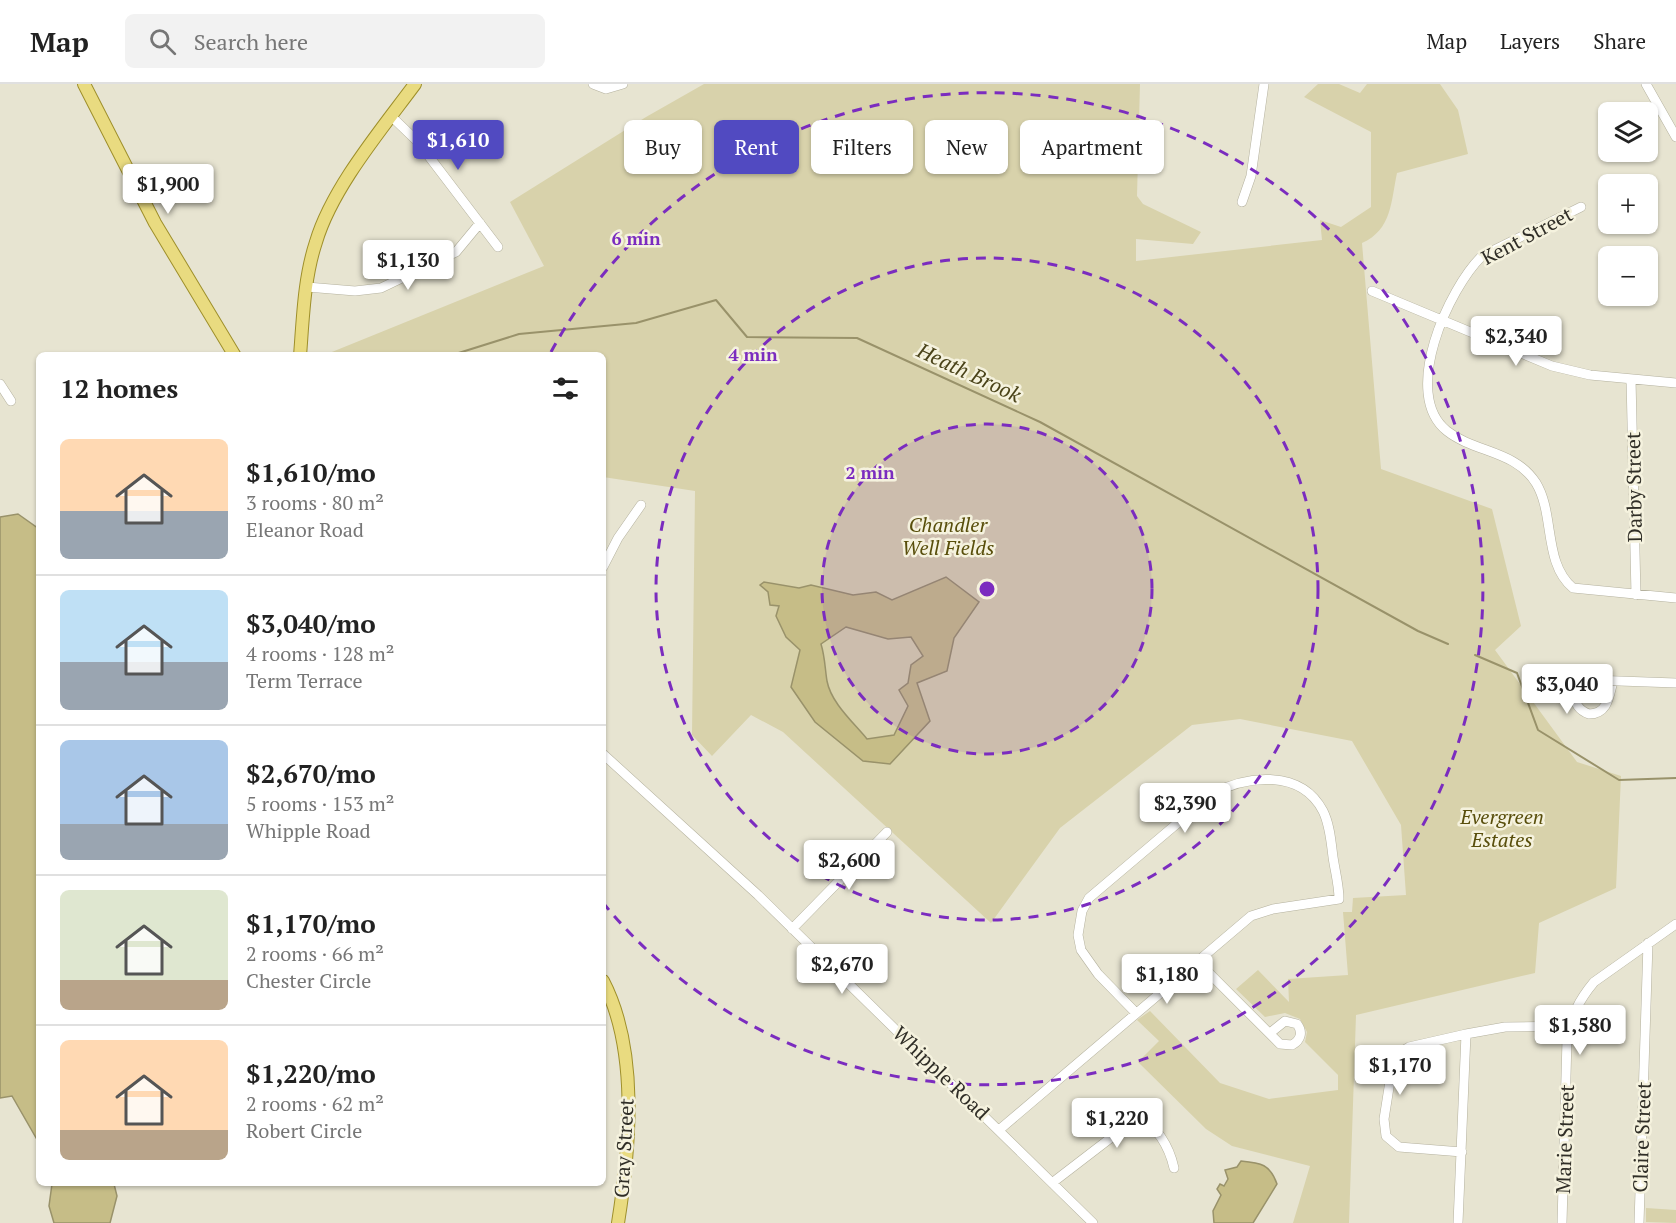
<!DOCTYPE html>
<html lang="en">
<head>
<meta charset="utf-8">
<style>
	:root { --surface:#fff; --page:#f2f2f2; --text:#222; --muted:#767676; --line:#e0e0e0; --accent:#514ac1 }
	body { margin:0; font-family:"PT Serif",serif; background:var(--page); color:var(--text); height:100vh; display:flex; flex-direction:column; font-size:22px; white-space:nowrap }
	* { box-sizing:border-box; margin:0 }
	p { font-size:20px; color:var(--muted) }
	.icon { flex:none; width:33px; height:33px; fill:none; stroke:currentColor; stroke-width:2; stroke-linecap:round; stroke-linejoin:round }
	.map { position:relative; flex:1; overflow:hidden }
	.panel { position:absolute; left:36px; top:268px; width:570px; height:834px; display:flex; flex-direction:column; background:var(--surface); border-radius:9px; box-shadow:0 2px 4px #0004 }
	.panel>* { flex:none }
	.top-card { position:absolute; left:624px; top:36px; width:570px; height:54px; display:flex; gap:12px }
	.buttons { position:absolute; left:1598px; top:18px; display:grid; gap:12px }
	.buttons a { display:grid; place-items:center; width:60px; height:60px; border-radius:9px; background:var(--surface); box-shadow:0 2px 4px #0004; font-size:30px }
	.price { position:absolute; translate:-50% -51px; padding:0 14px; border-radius:6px; background:#fff; color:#222; font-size:20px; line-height:39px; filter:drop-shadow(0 2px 3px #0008) }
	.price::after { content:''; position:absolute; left:50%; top:36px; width:18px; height:14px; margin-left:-9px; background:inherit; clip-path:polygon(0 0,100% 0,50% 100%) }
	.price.selected { background:var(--accent); color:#fff }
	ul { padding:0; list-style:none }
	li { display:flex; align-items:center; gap:18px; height:150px; padding:0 24px }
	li+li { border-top:2px solid var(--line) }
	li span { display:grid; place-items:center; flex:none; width:168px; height:120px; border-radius:9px; color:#555 }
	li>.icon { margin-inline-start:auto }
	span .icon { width:72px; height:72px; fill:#fffc; stroke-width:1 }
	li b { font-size:26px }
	h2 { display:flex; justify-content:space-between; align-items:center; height:72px; padding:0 24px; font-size:26px }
	.pill { padding:0 21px; border-radius:9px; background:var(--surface); box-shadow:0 2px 4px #0004; font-size:21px; line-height:54px }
	.pill.selected { background:var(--accent); color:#fff }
	header { display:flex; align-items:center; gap:36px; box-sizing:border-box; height:84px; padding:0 30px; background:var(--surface); border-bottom:2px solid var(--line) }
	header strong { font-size:28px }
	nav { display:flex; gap:33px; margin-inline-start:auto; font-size:21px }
	.search { width:420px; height:54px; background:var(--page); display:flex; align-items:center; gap:15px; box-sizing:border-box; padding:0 21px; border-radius:9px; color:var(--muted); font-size:22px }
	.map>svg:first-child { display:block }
	.green { fill:#d8d2ab }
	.water { fill:#c6bd87; stroke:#99926a; stroke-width:1.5; fill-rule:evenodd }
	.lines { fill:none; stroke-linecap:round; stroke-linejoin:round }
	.stream { stroke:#99926a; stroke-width:2 }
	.minor-casing { stroke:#b4b19e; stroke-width:10 }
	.major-casing { stroke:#9e8f2a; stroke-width:14 }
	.minor { stroke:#fff; stroke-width:9 }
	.major { stroke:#e9db80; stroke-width:12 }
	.ring { fill:none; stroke:#7b2cbf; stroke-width:3; stroke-dasharray:10 8 }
	.labels { text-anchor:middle; stroke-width:5; stroke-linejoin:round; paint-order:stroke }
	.street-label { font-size:20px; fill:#302e27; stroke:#f5f2de }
	.park-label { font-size:20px; font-style:italic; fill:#584e0b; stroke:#f5f2de }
	.water-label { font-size:21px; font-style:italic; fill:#4a4319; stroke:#f5f2de }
	.centre { fill:#7b2cbf; stroke:#f5f2de; stroke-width:3 }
	.ring-label { font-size:18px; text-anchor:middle; font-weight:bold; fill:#7b2cbf; stroke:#f5f2de; stroke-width:5; stroke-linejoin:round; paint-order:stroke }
</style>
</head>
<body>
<header>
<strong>Map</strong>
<div class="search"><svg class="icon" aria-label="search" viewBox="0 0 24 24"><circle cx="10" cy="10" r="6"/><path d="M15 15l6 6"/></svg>Search here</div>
<nav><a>Map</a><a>Layers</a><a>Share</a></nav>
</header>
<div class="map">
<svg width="1676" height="1139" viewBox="0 0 1676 1139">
	<rect width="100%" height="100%" fill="#e7e4d1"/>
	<path class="green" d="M704 0H1140L1137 112 1143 120 1201 148 1193 160 1136 155V177L1322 156 1320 136 1341 143 1371 123V48L1304 13 1318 0H1339L1360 9 1367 0H1440L1458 26 1468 70 1397 89C1391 117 1392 146 1362 159L1381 385 1492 425 1521 542 1495 566 1577 678 1621 692 1616 804 1539 839 1535 889 1356 931 1349 1139H1293L1310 1082 1232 1062 1206 1045 1138 978 1159 957 1137 936 1150 927 1220 999 1269 1015 1338 1006V991L1305 958 1307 948 1300 935 1285 929 1265 933 1236 905 1258 886 1289 918 1288 895 1348 891 1343 828H1352L1353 814 1406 811 1401 741 1352 657 1240 635 1192 641 1060 744 991 839 783 648 751 631 712 672 692 651 695 407 603 393V272H322L544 182 510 118 646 33Z
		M1646 1124 1676 1126V1139L1646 1138Z"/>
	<path class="water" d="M18 430 39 445V1059L12 1012 0 1014V433Z
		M946 493 979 518 954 554 947 587 917 599 930 637 890 680 863 677 815 638 791 603 800 566 786 553 776 532 779 522 770 521 768 508 760 501 764 498 799 504 811 501 853 511 876 508 892 516ZM846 543 888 555 911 553 923 572 911 581 908 599 899 606 908 622 894 651 867 655C854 639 831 619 827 597 825 585 825 573 821 560Z
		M1241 1077C1261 1079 1270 1080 1277 1100L1253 1139H1214L1213 1127 1221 1111 1217 1105 1220 1100 1224 1102 1228 1095 1225 1086 1237 1083Z
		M52 1100H114L117 1112 110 1139H54L49 1122Z"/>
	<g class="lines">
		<path class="stream" d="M449 272 519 250 636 239 716 216 747 253 857 254 1040 338 1418 547 1448 560
			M1475 571 1517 589 1538 646 1619 696 1676 694"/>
		<g class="minor-casing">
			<path id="minor" d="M593 0 606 5 623 0
				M1646 0 1676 53
				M392 33 418 58 498 163
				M1242 118 1251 92 1264 0
				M1581 123 1482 172C1449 204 1400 310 1447 347 1475 369 1515 366 1536 399 1555 430 1543 479 1573 504L1676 514
				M307 203 355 207 381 204 456 168 480 139
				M1372 207 1552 282 1590 291 1676 299
				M1631 295 1636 511
				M0 300 11 317
				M603 483 618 454 641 421
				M1613 597C1609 612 1608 630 1589 630 1569 623 1571 600 1591 596L1676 599
				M603 670 758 811 1093 1139
				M792 845 887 748
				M1198 878 1280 960 1292 961C1301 956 1303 948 1297 940L1285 937 1270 949
				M999 1046 1251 832 1273 825 1339 815C1339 801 1335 787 1333 773 1331 758 1330 741 1323 727 1301 685 1247 691 1212 710L1089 814 1082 827 1078 851 1081 866 1098 890 1136 929
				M1462 1068 1399 1063 1386 1052 1384 1035 1394 972 1409 963 1466 950
				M1052 1099 1134 1036C1156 1035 1170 1066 1174 1084
				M1458 1139 1466 950 1505 943 1569 942
				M1562 1139 1567 955C1571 932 1579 916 1594 898L1676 840
				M1639 1139 1648 859"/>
		</g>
		<g class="major-casing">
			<path id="major" d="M84 0 155 139 235 272
				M300 272C303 234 304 194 316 158 332 104 381 46 415 0
				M603 897C639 966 630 1064 618 1139"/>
		</g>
		<use href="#minor" class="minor"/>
		<use href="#major" class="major"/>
	</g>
	<circle cx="987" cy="505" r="165" fill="#7b2cbf" fill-opacity=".12"/>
	<g class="ring">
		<circle cx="987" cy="505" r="165"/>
		<circle cx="987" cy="505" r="331"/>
		<path d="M551 268A496 496 0 1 1 604 820"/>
	</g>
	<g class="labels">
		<g class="street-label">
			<text transform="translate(1527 152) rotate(-28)" y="7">Kent Street</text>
			<text transform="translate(1634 403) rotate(-91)" y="7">Darby Street</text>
			<text transform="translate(941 989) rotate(44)" y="7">Whipple Road</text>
			<text transform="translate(1642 1053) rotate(-88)" y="7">Claire Street</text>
			<text transform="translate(1565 1055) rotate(-88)" y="7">Marie Street</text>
			<text transform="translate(624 1064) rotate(-87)" y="7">Gray Street</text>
		</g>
		<g class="park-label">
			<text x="948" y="448">Chandler<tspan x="948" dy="23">Well Fields</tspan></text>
			<text x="1502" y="740">Evergreen<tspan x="1502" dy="23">Estates</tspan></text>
		</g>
		<g class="water-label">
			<text transform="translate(969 289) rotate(25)" y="7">Heath Brook</text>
		</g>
	</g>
	<circle cx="987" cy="505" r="9" class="centre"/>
	<g class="ring-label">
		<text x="636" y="161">6 min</text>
		<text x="753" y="277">4 min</text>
		<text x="870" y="395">2 min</text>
	</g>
</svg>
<div class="buttons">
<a><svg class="icon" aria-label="layers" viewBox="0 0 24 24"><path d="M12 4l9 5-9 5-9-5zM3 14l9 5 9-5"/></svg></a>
<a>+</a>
<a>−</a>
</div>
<b class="price selected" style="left:458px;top:87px">$1,610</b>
<b class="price" style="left:168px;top:131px">$1,900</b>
<b class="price" style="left:408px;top:207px">$1,130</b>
<b class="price" style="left:1516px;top:283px">$2,340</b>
<b class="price" style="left:1567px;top:631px">$3,040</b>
<b class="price" style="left:1185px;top:750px">$2,390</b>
<b class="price" style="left:849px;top:807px">$2,600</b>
<b class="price" style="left:842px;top:911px">$2,670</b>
<b class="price" style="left:1167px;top:921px">$1,180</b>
<b class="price" style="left:1580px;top:972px">$1,580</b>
<b class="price" style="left:1400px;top:1012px">$1,170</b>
<b class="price" style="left:1117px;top:1065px">$1,220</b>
<div class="top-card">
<a class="pill">Buy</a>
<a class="pill selected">Rent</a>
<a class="pill">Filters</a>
<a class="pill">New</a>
<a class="pill">Apartment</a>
</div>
<section class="panel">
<h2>12 homes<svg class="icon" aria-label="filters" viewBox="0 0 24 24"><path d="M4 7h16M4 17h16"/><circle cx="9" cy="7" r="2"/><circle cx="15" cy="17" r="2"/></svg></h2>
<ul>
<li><span style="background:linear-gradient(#ffd9b3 60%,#9aa5b1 0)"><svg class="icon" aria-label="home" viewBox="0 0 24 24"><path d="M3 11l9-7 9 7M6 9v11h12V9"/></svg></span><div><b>$1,610/mo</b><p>3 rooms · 80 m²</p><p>Eleanor Road</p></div></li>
<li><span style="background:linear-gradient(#bfe0f5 60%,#9aa5b1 0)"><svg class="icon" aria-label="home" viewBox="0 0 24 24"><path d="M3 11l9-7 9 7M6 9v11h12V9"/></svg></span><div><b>$3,040/mo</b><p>4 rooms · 128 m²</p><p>Term Terrace</p></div></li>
<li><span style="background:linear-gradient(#a9c7e8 70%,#9aa5b1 0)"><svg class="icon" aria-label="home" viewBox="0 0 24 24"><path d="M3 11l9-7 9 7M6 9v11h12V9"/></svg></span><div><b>$2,670/mo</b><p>5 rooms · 153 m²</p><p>Whipple Road</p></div></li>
<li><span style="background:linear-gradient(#dfe7d0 75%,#b9a48a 0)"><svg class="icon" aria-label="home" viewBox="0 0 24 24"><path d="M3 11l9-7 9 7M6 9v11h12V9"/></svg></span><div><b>$1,170/mo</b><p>2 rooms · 66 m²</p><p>Chester Circle</p></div></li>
<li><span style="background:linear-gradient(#ffd9b3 75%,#b9a48a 0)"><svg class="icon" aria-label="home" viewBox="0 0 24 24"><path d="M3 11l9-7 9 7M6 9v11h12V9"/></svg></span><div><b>$1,220/mo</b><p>2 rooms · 62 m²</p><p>Robert Circle</p></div></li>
</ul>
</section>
</div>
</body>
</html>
